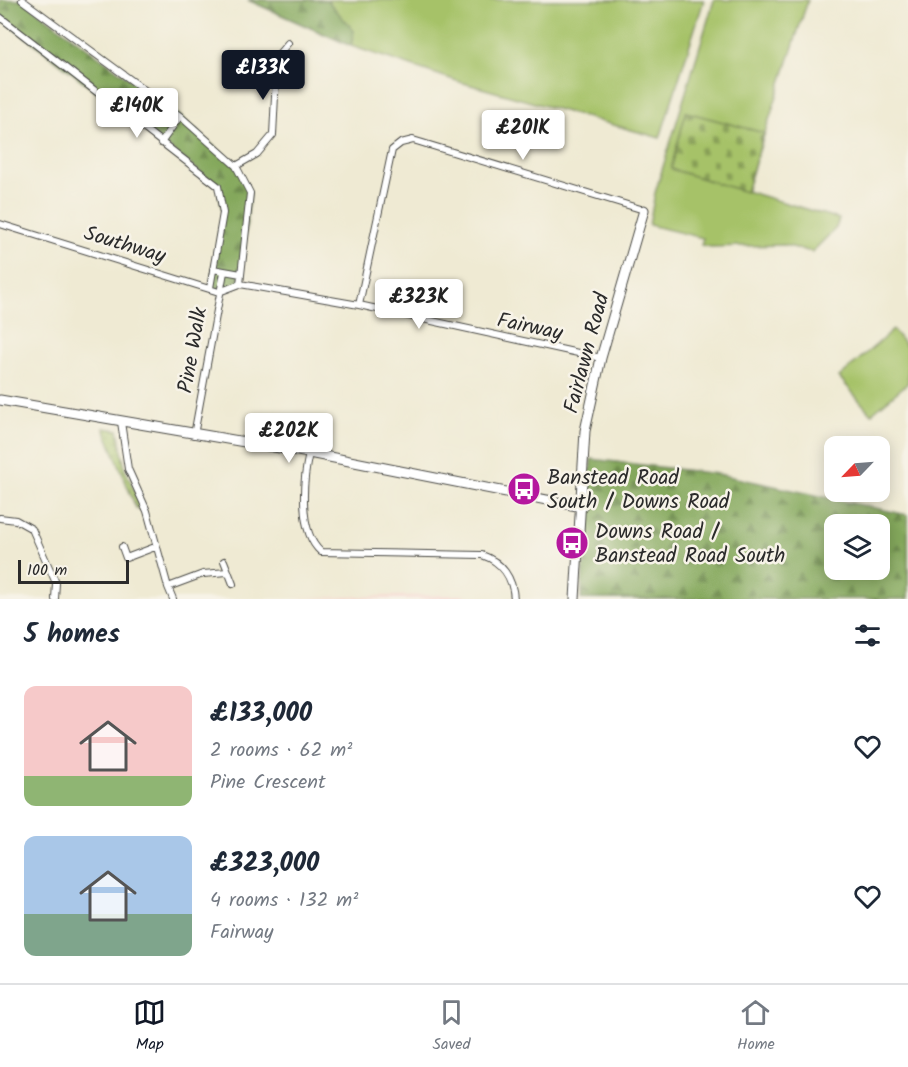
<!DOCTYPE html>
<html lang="en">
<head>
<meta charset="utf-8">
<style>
	:root { --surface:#fff; --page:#f6f6f7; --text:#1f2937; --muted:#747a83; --line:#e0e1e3; --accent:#111827 }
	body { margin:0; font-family:Kalam,sans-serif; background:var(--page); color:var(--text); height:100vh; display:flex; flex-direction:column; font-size:22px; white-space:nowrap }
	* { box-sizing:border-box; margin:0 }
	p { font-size:20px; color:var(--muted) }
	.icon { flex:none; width:33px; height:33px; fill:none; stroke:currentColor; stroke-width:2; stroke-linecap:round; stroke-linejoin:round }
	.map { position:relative; height:599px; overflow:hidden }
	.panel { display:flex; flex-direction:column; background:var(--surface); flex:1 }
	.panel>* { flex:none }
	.needle { width:39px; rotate:245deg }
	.controls { position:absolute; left:824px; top:436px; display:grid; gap:12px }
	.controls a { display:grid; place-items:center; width:66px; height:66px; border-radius:12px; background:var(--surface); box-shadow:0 3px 15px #0003; font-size:30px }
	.scale { position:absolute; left:18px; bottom:15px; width:111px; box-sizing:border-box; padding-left:6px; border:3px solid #2b2b2b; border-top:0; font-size:16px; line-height:21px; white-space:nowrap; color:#2b2b2b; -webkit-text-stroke:4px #f7f3e8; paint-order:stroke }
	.price { position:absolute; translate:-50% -51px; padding:0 14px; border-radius:6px; background:#fff; color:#222; font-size:20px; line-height:39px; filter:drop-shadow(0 2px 3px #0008) }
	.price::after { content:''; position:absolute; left:50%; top:36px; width:18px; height:14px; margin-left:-9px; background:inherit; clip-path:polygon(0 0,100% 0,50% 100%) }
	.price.selected { background:var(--accent); color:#fff }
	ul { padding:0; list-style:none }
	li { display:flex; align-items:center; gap:18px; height:150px; padding:0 24px }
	li span { display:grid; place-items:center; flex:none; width:168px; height:120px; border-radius:12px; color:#555 }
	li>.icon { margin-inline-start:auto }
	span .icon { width:72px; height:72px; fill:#fffc; stroke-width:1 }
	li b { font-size:26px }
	h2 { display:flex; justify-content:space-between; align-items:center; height:72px; padding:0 24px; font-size:26px }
	.tab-bar { display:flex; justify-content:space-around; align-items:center; height:84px; border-top:2px solid var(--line); background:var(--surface); font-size:16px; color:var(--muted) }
	.tab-bar a { display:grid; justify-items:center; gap:3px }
	.tab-bar .selected { color:var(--accent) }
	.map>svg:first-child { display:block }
	.built { fill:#f7d0cd }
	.grass { fill:#a6c268; stroke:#68764a; stroke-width:1.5 }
	.forest { fill:url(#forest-firs); stroke:#586a44; stroke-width:1.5; fill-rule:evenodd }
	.cemetery { fill:url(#cemetery-stones); stroke:#68764a; stroke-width:1.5 }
	.park { fill:url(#park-dots); stroke:#68764a; stroke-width:1.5 }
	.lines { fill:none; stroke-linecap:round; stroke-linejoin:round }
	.street-casing { stroke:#484844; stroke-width:8 }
	.secondary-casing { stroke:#484844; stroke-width:11 }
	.street { stroke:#fff; stroke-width:6 }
	.secondary { stroke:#fff; stroke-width:9 }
	.labels { text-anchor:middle; stroke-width:5; stroke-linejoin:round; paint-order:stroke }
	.street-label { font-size:21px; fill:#2b2b2b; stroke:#f7f3e8 }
	.poi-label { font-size:21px; fill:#2b2b2b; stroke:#f7f3e8; text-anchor:start }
</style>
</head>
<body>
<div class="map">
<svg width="908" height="599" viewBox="0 0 908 599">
	<defs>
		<pattern id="forest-firs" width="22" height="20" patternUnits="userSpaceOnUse" patternTransform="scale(1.5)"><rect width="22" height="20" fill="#84a85c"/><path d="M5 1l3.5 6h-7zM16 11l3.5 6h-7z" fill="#6c894c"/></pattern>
		<pattern id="cemetery-stones" width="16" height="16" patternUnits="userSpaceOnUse" patternTransform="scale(1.5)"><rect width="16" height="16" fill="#a6c268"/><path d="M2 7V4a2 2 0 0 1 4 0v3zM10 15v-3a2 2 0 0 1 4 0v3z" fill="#879e56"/></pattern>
		<pattern id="park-dots" width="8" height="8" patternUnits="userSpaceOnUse" patternTransform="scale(1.5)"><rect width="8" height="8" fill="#a6c268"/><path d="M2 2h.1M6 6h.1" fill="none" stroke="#879e56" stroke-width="1.8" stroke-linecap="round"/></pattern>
	</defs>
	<rect width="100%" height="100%" fill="#f7f3e8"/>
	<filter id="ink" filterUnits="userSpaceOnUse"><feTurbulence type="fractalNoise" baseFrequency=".0167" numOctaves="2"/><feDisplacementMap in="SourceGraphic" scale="12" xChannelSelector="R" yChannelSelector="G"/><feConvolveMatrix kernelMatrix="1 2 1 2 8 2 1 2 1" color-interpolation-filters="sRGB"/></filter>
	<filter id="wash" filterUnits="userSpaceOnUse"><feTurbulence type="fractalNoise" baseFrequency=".008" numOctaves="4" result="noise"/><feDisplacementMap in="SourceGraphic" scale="24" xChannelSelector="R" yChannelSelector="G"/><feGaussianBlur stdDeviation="1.35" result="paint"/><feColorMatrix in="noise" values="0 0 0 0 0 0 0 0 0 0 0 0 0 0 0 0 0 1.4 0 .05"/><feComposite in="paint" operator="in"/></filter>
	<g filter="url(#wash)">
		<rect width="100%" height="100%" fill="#efead3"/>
		<path class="built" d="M466 595V599L289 598Z"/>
		<path class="grass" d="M248 0H704L660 138 460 82 351 46Z
			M714 0H808L746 191 839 219 836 228 812 252 784 245 711 247 701 245 703 238 649 225 655 193Z
			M893 330 908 348V383L871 414 839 377Z"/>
		<path class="forest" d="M0 0H22L180 116 236 166 250 193 240 284 219 292 210 288 223 213 218 186 0 17Z
			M248 0H327L354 31 351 46Z
			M591 459 718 474 908 515V599H581ZM834 525H879V570H834Z"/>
		<path class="cemetery" d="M686 112 764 133 746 192 671 169Z"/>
		<path class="park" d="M104 428 118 430 125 469 143 510 136 508Z"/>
	</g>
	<g filter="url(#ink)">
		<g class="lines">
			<g class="street-casing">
				<path id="street" d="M22 0 180 116 236 166 250 193 240 284
					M0 17 218 186 223 213 210 288
					M161 143 180 116
					M236 166 257 154 273 135 277 56 288 43
					M0 224 219 292 240 284
					M213 269 241 274
					M240 284 359 305 601 358
					M359 305 392 150 401 143 413 140 644 210
					M121 422 128 469 147 511 168 587 203 574 227 572
					M194 435 224 272
					M309 453C303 480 298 532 321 552L482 555C502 562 513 578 514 599
					M0 518 16 520 32 529 56 583 55 599
					M122 547 126 558 155 547
					M224 561 233 584
					M168 587 173 599"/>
			</g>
			<g class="secondary-casing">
				<path id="secondary" d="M0 400 309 453 582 507
					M575 599 585 431 601 358 644 210"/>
			</g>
			<use href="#street" class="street"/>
			<use href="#secondary" class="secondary"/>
		</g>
	</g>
	<defs>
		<g id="bus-disc" transform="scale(1.725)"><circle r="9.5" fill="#b5179e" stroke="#f7f3e8"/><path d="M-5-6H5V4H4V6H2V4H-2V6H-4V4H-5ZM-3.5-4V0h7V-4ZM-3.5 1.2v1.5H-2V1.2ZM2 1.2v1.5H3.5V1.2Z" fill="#fff"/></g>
	</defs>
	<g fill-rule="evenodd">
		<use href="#bus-disc" x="524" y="489"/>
		<use href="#bus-disc" x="572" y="543"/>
	</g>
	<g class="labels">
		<g class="street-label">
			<text transform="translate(125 244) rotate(17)" y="7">Southway</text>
			<text transform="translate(530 326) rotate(12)" y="7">Fairway</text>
			<text transform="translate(192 350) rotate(-80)" y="7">Pine Walk</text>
			<text transform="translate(586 353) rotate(-75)" y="7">Fairlawn Road</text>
		</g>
		<g class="poi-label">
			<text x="547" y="484">Banstead Road<tspan x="547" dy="24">South / Downs Road</tspan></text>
			<text x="595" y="538">Downs Road /<tspan x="595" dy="24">Banstead Road South</tspan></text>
		</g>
	</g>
</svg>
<div class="controls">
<a><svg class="needle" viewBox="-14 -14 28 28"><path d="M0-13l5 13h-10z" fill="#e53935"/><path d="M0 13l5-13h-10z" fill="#747a83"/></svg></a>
<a><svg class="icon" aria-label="layers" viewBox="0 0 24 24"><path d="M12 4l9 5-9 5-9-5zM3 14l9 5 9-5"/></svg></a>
</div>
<div class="scale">100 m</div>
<b class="price selected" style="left:263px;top:101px">£133K</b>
<b class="price" style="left:137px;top:139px">£140K</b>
<b class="price" style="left:523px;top:161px">£201K</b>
<b class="price" style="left:419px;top:330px">£323K</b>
<b class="price" style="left:289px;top:464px">£202K</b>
</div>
<section class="panel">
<h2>5 homes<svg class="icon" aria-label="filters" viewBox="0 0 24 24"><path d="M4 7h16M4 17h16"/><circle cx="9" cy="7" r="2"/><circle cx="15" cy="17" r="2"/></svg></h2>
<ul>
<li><span style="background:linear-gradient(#f6c9c9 75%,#8fb573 0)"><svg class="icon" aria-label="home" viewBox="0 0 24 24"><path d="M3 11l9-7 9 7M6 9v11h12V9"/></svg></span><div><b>£133,000</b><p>2 rooms · 62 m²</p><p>Pine Crescent</p></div><svg class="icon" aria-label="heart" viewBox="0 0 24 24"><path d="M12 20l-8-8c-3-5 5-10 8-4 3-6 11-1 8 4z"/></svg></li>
<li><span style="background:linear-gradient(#a9c7e8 65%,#7fa58c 0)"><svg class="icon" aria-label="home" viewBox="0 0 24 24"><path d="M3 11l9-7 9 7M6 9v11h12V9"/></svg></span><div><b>£323,000</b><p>4 rooms · 132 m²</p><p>Fairway</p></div><svg class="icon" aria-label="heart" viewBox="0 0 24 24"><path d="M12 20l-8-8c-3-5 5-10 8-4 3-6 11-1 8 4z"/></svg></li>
</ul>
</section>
<nav class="tab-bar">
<a class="selected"><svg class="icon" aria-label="map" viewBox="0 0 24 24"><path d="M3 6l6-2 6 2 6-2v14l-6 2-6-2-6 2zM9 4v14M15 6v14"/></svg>Map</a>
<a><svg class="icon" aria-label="saved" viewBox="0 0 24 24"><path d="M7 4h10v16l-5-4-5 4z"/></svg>Saved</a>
<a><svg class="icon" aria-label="home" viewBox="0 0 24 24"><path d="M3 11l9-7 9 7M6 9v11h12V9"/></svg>Home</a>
</nav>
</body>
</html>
